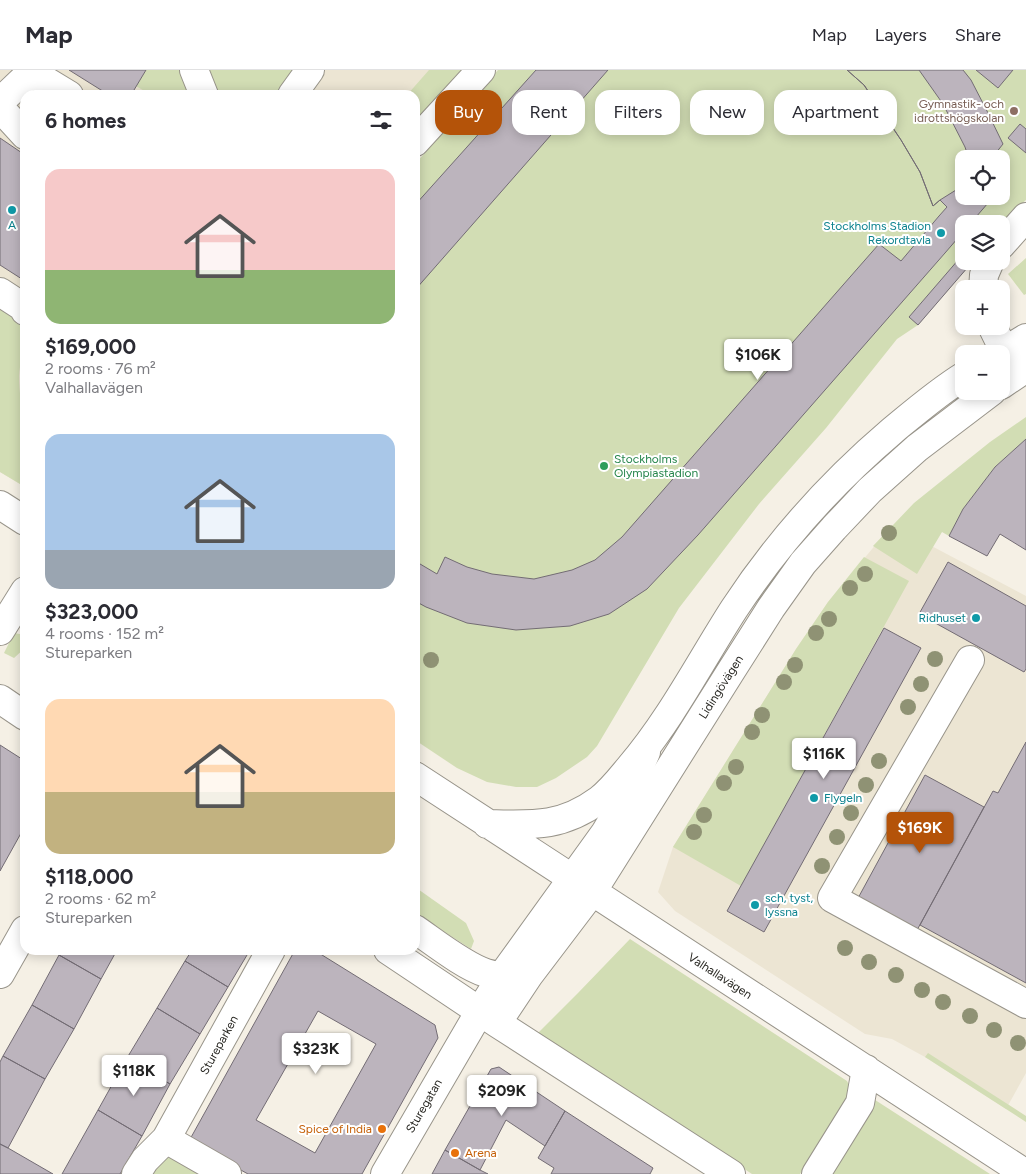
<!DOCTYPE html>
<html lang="en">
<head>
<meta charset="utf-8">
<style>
	:root { --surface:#fff; --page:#f2f2f3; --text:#2b2b33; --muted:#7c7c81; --line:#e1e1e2; --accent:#b45309 }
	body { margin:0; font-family:Figtree,sans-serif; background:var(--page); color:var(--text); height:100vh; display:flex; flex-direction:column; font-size:19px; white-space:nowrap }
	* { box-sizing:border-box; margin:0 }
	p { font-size:16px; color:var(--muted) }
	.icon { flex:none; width:28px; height:28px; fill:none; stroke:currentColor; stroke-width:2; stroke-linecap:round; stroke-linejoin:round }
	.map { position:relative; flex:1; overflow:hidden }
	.sheet { position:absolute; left:20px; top:20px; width:400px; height:865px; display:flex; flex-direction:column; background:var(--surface); border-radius:15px; box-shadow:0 2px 12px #0003 }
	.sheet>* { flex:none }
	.hud { position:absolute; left:435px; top:20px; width:475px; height:45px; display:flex; gap:10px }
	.tools { position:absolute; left:955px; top:80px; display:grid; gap:10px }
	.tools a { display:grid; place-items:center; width:55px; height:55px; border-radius:10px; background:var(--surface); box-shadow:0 2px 12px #0003; font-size:25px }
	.price { position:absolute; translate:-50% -42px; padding:0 11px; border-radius:5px; background:#fff; color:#222; font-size:16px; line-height:32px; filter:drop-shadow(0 1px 2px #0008) }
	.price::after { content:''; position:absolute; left:50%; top:30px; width:15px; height:11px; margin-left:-8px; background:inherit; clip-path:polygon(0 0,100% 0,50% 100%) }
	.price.on { background:var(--accent); color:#fff }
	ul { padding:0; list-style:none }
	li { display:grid; align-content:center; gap:10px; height:265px; padding:0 25px }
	li span { display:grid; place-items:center; height:155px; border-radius:15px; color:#555 }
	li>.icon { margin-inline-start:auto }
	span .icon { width:90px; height:90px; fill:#fffc; stroke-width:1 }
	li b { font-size:21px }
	h2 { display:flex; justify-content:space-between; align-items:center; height:60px; padding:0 25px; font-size:21px }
	.pill { padding:0 18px; border-radius:15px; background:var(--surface); box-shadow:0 2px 12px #0003; font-size:18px; line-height:45px }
	.pill.on { background:var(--accent); color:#fff }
	header { display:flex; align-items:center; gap:30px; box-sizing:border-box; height:70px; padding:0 25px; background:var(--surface); border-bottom:1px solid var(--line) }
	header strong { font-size:24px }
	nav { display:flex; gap:28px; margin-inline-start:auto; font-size:18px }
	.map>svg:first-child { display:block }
	.built { fill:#ece5d3 }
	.green { fill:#d2ddb4; fill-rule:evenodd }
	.building { fill:#bcb4bd; stroke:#736c74; fill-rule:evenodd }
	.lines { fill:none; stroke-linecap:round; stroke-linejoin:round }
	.minor-casing { stroke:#98948a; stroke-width:30 }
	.major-casing { stroke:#98948a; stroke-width:30 }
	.minor { stroke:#fff; stroke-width:28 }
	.major { stroke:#fff; stroke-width:28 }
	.tree { fill:#8f9274 }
	.education-dot { fill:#8d6e63; stroke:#fff; stroke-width:2 }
	.culture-dot { fill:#0f9aa8; stroke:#fff; stroke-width:2 }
	.leisure-dot { fill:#2e9e5b; stroke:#fff; stroke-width:2 }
	.food-dot { fill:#e8710a; stroke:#fff; stroke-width:2 }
	.labels { text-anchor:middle; stroke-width:4; stroke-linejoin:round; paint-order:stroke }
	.education-label { font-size:12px; fill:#785e54; stroke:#fff; text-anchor:end }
	.culture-label { font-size:12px; fill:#0d838f; stroke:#fff; text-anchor:end }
	.leisure-label { font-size:12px; fill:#27864d; stroke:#fff; text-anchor:start }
	.street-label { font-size:12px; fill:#272621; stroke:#fff }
	.food-label { font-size:12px; fill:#c56008; stroke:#fff; text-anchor:end }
</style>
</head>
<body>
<header>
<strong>Map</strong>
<nav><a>Map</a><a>Layers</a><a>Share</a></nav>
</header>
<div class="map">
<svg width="1026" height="1104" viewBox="0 0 1026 1104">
	<rect width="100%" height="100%" fill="#f5f0e5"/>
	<path class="built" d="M0 0H447L415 25H25V417L0 402Z
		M892 455 1026 526V1003L1006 1039 925 987 892 969 865 964 675 841 658 822 673 777 796 579 828 532Z"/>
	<path class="green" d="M146 0H185L196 25H151L136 16Z
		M204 0H296L282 20 270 25H215Z
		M429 0H469L415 60V25H407Z
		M498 0H1026V130L999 154H964V191H971L968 197 918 255 897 269 826 358 759 434 679 538 597 676 587 687 556 708 537 717H516L487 712 457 698 415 670V94ZM964 89H1001V126H964Z
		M1026 188V224L1024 225 1008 204Z
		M0 234C6 240 16 246 20 252 29 270 20 288 19 306 19 321 22 337 23 352 25 374 25 395 25 417L0 402Z
		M1026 347V369L995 397 963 439 949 466 942 462 917 504 873 476 914 433 990 372Z
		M864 487 909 511 741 816 673 777 796 579 828 532Z
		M14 563 25 565V578L14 588 4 583Z
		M415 817 466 853 474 871 471 879 415 843Z
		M630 869 847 1011 849 1015 848 1026 800 1104H752L538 963 578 923Z
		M928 983 1026 1046V1052L925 987Z
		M872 1028 990 1104H826Z
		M172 1086 204 1104H144L154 1087Z"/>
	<path class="building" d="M69 0H146L131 25H109Z
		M536 0H608L415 220V135Z
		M847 0H963L971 10 987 41 1003 74 991 89H964V126H994L970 154H964V161L945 183 698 465 647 519 609 544 570 556 516 560 467 553 426 537 415 531V491L437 504 445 487 467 497 492 504 534 509 572 500 595 490 622 467 879 174 901 191 939 146 947 137 940 130 933 136 920 102 901 70 864 15Z
		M847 0H919L943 34 965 77 969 89H964V115L940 130 933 136 920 102 901 70 864 15Z
		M976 0H1013L998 18Z
		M1020 54 1026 59V83L1008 68Z
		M0 68 25 85V211L0 195Z
		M959 189 968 197 918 255 909 247Z
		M1026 369V480L1000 464 987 486 949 466 963 439 995 397Z
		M948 492 1026 536V599L1024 602 919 544Z
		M884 558 921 578 764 862 727 841Z
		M1026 672V913L920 855 993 721 998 723Z
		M0 675 25 691V756L0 801Z
		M925 705 984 737 916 862 857 830Z
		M62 880H117L101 909 59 885Z
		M192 880H250L228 917 185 891Z
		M295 880H314L435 955 438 968 362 1104H248L189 1071ZM318 941 376 974 315 1083 256 1050Z
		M59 885 101 909 74 959 32 935Z
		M185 891 228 917 200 964 157 938Z
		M32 935 74 959 45 1009 3 986Z
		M157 938 200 964 170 1014 127 988Z
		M3 986 45 1009 8 1078 0 1074V992Z
		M127 988 170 1014 142 1066 98 1040Z
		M499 997 565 1041 545 1076 506 1050 480 1100 445 1080 491 999Z
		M98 1040 142 1066 120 1104H62Z
		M565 1041 653 1098 650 1104H551L554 1098 538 1088Z
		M0 1074 8 1078 53 1104H0Z
		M445 1080 480 1100 488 1104H432Z"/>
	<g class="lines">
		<g class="minor-casing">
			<path id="minor" d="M194 0 204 25
				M292 25 310 0
				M0 32 24 9 36 5 69 25
				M0 38 25 65
				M415 72 481 0
				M1001 175 1026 147
				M983 219 984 205 990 191
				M0 222 23 237 25 241
				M992 256 1015 303
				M0 561 25 521
				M970 590 832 828 1026 934
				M0 904 25 860
				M136 1104 145 1090 166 1069
				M227 1104 166 1069 271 880
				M385 1104 480 941 502 906 605 763 629 722 646 682"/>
		</g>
		<g class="major-casing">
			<path id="major" d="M1000 284 1026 268
				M1001 315 1026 298
				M0 435 25 451
				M0 629 25 646
				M415 706 1026 1104
				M487 754C531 755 561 758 599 730 611 721 620 709 630 697 671 649 700 592 734 539 778 472 831 413 892 361 915 342 938 322 964 306
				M415 859C434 872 464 896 486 903 499 907 515 907 529 905
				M388 880 497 953 731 1104
				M497 953 529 905 592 822 731 601 771 538 803 493 834 458 870 420 917 378 992 321
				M816 1104 860 1033 866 999"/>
		</g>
		<use href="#minor" class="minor"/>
		<use href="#major" class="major"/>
	</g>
	<g class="tree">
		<circle cx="889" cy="463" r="8"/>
		<circle cx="865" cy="504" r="8"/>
		<circle cx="850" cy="518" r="8"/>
		<circle cx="829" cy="549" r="8"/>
		<circle cx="816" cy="563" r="8"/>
		<circle cx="935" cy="589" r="8"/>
		<circle cx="431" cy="590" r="8"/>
		<circle cx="795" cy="595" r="8"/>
		<circle cx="784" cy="612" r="8"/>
		<circle cx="921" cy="614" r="8"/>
		<circle cx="908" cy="637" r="8"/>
		<circle cx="762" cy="645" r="8"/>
		<circle cx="752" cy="662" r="8"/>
		<circle cx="879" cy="691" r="8"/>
		<circle cx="736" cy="697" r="8"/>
		<circle cx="724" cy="713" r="8"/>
		<circle cx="866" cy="715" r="8"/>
		<circle cx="851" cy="743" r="8"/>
		<circle cx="704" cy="745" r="8"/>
		<circle cx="694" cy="762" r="8"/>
		<circle cx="837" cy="767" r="8"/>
		<circle cx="822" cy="796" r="8"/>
		<circle cx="845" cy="878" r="8"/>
		<circle cx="869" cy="892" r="8"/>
		<circle cx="896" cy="905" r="8"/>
		<circle cx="922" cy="920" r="8"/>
		<circle cx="943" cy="932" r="8"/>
		<circle cx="970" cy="946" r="8"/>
		<circle cx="994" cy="960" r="8"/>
		<circle cx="1018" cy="973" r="8"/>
	</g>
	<circle class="education-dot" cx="1014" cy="41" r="5"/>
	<g class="culture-dot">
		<circle cx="12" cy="140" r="5"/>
		<circle cx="941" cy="163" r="5"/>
		<circle cx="976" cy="548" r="5"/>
		<circle cx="814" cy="728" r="5"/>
		<circle cx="755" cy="835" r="5"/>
	</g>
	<circle class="leisure-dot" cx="604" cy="396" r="5"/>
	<g class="food-dot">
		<circle cx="382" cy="1059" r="5"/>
		<circle cx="455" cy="1083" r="5"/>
	</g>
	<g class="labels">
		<g class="education-label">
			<text x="1004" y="38">Gymnastik- och<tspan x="1004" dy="14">idrottshögskolan</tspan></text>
		</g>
		<g class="culture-label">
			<text x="12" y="159" text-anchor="middle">A</text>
			<text x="931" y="160">Stockholms Stadion<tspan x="931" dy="14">Rekordtavla</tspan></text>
			<text x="966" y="552">Ridhuset</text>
			<text x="824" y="732" text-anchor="start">Flygeln</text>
			<text x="765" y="832" text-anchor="start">sch, tyst,<tspan x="765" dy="14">lyssna</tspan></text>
		</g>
		<g class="leisure-label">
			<text x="614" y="393">Stockholms<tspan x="614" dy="14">Olympiastadion</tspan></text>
		</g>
		<g class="street-label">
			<text transform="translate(721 617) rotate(-58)" y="4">Lidingövägen</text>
			<text transform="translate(720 906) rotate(33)" y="4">Valhallavägen</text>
			<text transform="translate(219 975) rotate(-61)" y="4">Stureparken</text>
			<text transform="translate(424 1036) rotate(-60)" y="4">Sturegatan</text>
		</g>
		<g class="food-label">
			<text x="372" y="1063">Spice of India</text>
			<text x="465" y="1087" text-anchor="start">Arena</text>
		</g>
	</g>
</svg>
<div class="tools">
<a><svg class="icon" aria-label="locate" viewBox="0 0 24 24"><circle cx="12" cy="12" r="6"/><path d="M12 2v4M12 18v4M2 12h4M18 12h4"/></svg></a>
<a><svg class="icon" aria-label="layers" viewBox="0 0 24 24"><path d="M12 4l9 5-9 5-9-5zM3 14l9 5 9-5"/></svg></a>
<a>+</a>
<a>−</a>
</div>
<b class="price" style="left:758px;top:311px">$106K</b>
<b class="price" style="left:824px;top:710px">$116K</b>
<b class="price on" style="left:920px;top:784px">$169K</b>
<b class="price" style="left:316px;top:1005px">$323K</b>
<b class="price" style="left:134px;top:1027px">$118K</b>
<b class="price" style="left:502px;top:1047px">$209K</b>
<div class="hud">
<a class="pill on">Buy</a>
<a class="pill">Rent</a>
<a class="pill">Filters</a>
<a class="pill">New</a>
<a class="pill">Apartment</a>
</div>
<section class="sheet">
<h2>6 homes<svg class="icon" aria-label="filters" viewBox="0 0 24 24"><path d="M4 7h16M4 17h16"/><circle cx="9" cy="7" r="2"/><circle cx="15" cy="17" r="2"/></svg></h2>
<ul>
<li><span style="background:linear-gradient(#f6c9c9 65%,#8fb573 0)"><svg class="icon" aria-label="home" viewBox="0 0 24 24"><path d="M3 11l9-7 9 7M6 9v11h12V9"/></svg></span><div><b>$169,000</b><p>2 rooms · 76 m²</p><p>Valhallavägen</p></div></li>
<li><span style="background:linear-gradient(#a9c7e8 75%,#9aa5b1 0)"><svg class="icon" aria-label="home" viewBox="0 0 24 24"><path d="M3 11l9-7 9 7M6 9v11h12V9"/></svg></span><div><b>$323,000</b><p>4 rooms · 152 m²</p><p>Stureparken</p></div></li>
<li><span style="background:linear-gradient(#ffd9b3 60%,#c2b280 0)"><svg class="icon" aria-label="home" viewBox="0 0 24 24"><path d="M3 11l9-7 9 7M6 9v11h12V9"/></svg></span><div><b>$118,000</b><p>2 rooms · 62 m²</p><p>Stureparken</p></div></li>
</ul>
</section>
</div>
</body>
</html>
